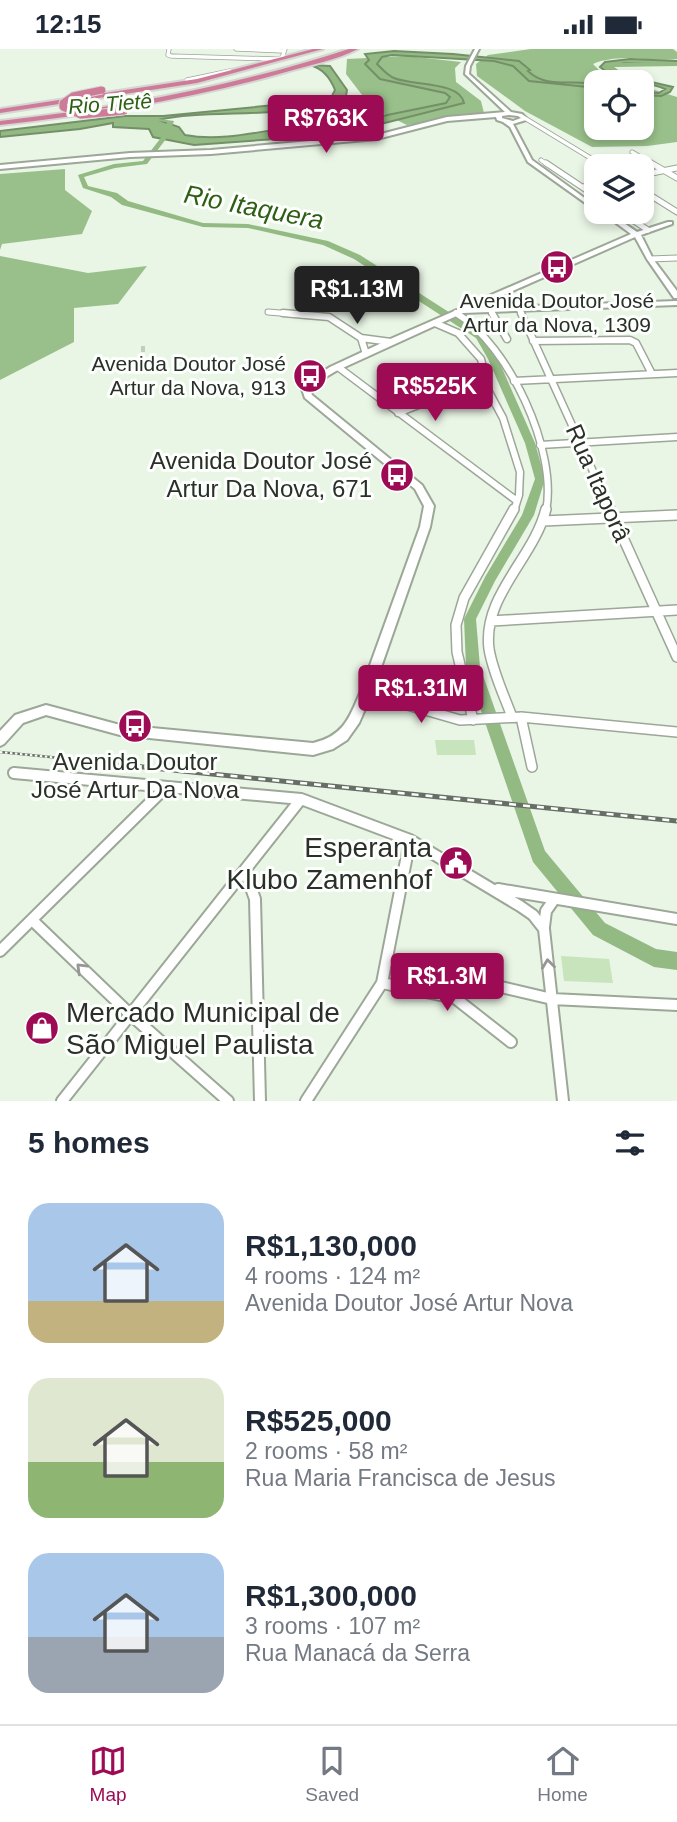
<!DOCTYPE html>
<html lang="en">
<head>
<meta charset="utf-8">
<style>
	:root { --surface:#fff; --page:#f2f2f3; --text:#1f2937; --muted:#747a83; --line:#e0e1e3; --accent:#9e0b55 }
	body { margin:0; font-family:Arial,sans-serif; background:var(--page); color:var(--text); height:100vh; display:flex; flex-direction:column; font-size:26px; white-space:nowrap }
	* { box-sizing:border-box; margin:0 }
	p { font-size:23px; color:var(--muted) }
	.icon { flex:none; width:38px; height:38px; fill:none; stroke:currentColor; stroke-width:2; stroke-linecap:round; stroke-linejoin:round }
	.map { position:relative; height:1052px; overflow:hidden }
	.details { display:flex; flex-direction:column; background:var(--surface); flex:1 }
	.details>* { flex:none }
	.tools { position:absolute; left:584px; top:21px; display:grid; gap:14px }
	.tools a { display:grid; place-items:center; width:70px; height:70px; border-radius:14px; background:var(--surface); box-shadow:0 4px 10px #0003; font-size:35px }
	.price { position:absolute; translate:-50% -60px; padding:0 16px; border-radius:7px; background:var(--accent); color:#fff; font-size:23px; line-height:46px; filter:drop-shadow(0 2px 4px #0008) }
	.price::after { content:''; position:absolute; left:50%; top:42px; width:21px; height:16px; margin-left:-10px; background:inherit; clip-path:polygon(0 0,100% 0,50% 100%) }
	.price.on { background:#222; color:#fff }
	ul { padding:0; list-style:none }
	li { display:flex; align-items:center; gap:21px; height:175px; padding:0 28px }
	li span { display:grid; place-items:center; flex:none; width:196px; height:140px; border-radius:21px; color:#555 }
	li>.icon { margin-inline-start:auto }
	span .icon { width:84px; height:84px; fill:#fffc; stroke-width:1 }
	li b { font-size:30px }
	h2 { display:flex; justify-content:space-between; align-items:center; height:84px; padding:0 28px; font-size:30px }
	.status { display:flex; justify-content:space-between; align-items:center; height:49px; padding:0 35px; background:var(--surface); direction:ltr }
	.status svg { height:19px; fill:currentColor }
	.tabs { display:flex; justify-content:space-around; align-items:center; height:98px; border-top:2px solid var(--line); background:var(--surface); font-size:19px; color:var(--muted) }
	.tabs a { display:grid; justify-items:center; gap:4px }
	.tabs .on { color:var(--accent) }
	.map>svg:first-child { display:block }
	.green { fill:#c7e4bc }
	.forest { fill:#99c08a }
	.water { fill:#94ba84; stroke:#749069; stroke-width:2 }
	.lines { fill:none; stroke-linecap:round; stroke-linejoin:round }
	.river { fill:#94ba84; fill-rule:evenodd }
	.street-tunnel { stroke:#c3cdbf; stroke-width:6; stroke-dasharray:6 3.5; stroke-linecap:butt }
	.street-far4-casing { stroke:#9ca798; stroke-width:5 }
	.street-far3-casing { stroke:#9ca798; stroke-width:7 }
	.street-far2-casing { stroke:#9ca798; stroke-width:9 }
	.street-far1-casing { stroke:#9ca798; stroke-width:12 }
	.street-casing { stroke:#9ca798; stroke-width:14 }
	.secondary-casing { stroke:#9ca798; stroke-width:4 }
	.highway-casing { stroke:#d5d5d4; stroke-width:4 }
	.street-far4 { stroke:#fff; stroke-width:3.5 }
	.street-far3 { stroke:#fff; stroke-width:5 }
	.street-far2 { stroke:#fff; stroke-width:6 }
	.street-far1 { stroke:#fff; stroke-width:9 }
	.street { stroke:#fff; stroke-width:10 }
	.secondary { fill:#fff; fill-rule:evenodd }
	.highway { fill:#cd7b96; fill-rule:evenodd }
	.rail-far1-casing { stroke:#676e65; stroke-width:2.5 }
	.rail-casing { stroke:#676e65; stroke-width:5 }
	.rail-far1 { stroke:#fcfffc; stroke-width:2; stroke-dasharray:2.5; stroke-linecap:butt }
	.rail { stroke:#fcfffc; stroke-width:2.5; stroke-dasharray:7; stroke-linecap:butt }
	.highway-bridge-casing { stroke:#d5d5d4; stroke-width:9; stroke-linecap:butt }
	.highway-bridge { stroke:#cd7b96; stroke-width:7 }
	.oneway { stroke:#959794 }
	.labels { text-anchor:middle; stroke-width:6; stroke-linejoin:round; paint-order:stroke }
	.far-water-label { font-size:21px; font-style:italic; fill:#2e5e14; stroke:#fcfffc }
	.far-poi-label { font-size:21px; fill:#2b2f29; stroke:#fcfffc }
	.poi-label { font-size:24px; fill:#2b2f29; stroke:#fcfffc; text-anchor:end }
	.street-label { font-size:24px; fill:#2b2f29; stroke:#fcfffc }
	.water-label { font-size:26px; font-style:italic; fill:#2e5e14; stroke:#fcfffc }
	.near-poi-label { font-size:28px; fill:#2b2f29; stroke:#fcfffc; text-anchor:end }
</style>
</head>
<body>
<div class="status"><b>12:15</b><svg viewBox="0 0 49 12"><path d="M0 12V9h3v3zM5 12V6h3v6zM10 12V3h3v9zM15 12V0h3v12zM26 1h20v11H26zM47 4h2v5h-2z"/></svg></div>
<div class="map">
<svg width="677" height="1052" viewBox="0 0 677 1052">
	<rect width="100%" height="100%" fill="#e9f5e5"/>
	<path class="green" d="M435 691H474L476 706H437Z
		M561 907 609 910 613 934 564 932Z"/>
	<path class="forest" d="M531 0H673L677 3V10C649 13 619 4 593 15L603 25 629 33H597V79H642V37L677 48V93L647 97 592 98 525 62 477 27 476 15 488 6Z
		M407 7 461 13 455 19 456 33 481 52 484 64 407 76 372 59 346 25 347 10Z
		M65 120V141L92 162 82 185 2 195 0 201V125Z
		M0 207 88 224 147 217 118 255 74 259V293L0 331Z"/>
	<path class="water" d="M394 2 453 5 519 12 530 21 528 22C546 40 573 30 597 35V39L529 32 513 17 494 12 392 6 382 8 377 15C382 20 388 27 394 29 412 37 460 32 464 54L353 82 317 87 194 96 153 88 149 80 113 78V74L80 80 0 88V82L125 67H163L306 53 332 47 335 41C330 28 321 19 310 16L330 17 347 41 346 47C307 72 207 59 158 71L179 78 185 86C216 92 249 85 279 80 298 77 309 59 330 65L321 75 324 79 446 54 450 48 445 44 380 30 365 15 369 11 365 5Z
		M630 10 677 12V16L625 14 610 17 625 27 673 38 670 43 661 47 642 46V43L659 44 665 40C645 31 617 32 600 18L605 13Z"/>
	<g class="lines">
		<path class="river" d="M677 13V17L614 18 625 26 623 29 608 20V16L611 14Z
			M144 68 174 72 169 86 147 115 115 119 84 128 88 137 117 144 128 152 203 174 248 175 328 192 360 206 483 285 498 310 535 394 545 430 534 466 495 532 476 570 480 618 545 802 605 874 656 900 677 903V921L654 918 593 886 533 813 466 618 464 570 485 528 522 466 535 430 525 394 488 310 476 289 354 210 323 196 248 179 203 178 122 156 111 148 83 139 78 126 114 115 143 112 163 86 167 73 146 71Z"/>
		<path class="street-tunnel" d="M141 300H145"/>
		<g class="street-far4-casing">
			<path id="street-far4" d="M169 0 168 6 171 7 276 10
				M236 0 284 2
				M274 11 282 9 285 0
				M187 31 230 22
				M523 68 602 116
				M632 103 654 116
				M541 111 548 116"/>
		</g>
		<g class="street-far3-casing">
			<path id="street-far3" d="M546 114 597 148
				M599 114 604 117
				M651 114 677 129
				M642 126 677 119
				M583 138 597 135
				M642 141 677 163
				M620 163 648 181
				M650 210 677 209
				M519 260 522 266
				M491 262 493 266
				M268 263 305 266
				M456 264 459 266"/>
		</g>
		<g class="street-far2-casing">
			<path id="street-far2" d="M283 264 329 268 361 289
				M456 264C509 296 558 402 546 462
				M492 264 507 290
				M521 264 611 462
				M435 274 458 284 481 310 489 343 503 369 520 423 519 446 514 462
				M533 292 630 291 636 294 652 325
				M366 305 361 289 391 293
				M338 318 517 452
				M514 332 677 324
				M398 364 487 329
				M540 396 677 388"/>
		</g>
		<g class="street-far1-casing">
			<path id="street-far1" d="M610 460 677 608
				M543 472 677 466
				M491 572 677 561
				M366 644 460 671 521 668 677 683
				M512 668C504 646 493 624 489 600 482 547 534 509 546 460
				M521 668 532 718
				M473 671 457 603 456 576 464 549 514 460"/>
		</g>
		<g class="street-casing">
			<path id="street" d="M14 724 301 750 410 791 520 857 533 866 544 880 563 1052
				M245 822 255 850 260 1052
				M498 840 677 870
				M32 871 131 966 228 1052
				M544 878 546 862 553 852
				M0 902 165 739
				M387 911 552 950 677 956
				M382 934 455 949 511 993
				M455 949 449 935 459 929
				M62 1052 301 750
				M306 1052 382 934 410 791"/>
		</g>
		<g class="secondary-casing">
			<path id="secondary" d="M475 0H479L470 17 469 25 511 63 522 65 526 69V71L513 75 532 111 597 158 598 163 528 113 510 78 503 73 497 71 496 68 447 72 377 90 211 105 130 108 0 120V116L130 104 211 101 377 86 447 68 505 63 465 25 466 17ZM509 66 518 67 521 69 513 72 502 69V67Z
				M601 163H608L637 183 668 173H672V175L641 186 653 210 677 242V249H674L647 210 635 188 474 259 677 252V256L463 264 336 322 309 338 312 346 422 436 434 457 430 478 372 644 359 674 347 691 333 700 313 706 120 686 46 666 23 674 4 695 0 697V682L15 666 46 656 120 676 313 694C343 687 349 670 360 644L420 478 424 457 415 440 305 349 301 337 330 318 388 291 631 185Z"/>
		</g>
		<g class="highway-casing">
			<path id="highway" d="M313 0H323L197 34 0 64V60L197 30Z
				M349 0H358C337 11 310 16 286 23 193 50 97 65 0 76V72C119 59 235 37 349 0Z"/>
		</g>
		<use href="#street-far4" class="street-far4"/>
		<use href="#street-far3" class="street-far3"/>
		<use href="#street-far2" class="street-far2"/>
		<use href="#street-far1" class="street-far1"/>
		<use href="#street" class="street"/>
		<use href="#secondary" class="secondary"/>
		<use href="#highway" class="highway"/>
		<g class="rail-far1-casing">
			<path id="rail-far1" d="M0 703 150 718"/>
		</g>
		<g class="rail-casing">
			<path id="rail" d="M133 717 677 772"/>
		</g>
		<use href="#rail-far1" class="rail-far1"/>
		<use href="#rail" class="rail"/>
		<g class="highway-bridge-casing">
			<path id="highway-bridge" d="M102 41 73 47 63 54V58L81 66 124 62"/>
		</g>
		<use href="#highway-bridge" class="highway-bridge"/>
	</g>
	<defs><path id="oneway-chevron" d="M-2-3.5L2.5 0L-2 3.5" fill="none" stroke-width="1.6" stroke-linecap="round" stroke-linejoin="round" transform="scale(1.75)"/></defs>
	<g class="oneway">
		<use href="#oneway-chevron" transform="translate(548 915) rotate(-97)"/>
		<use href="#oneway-chevron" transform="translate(81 919) rotate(-136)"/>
	</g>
	<defs>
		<g id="bus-disc" transform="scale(1.75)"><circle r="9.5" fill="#9e0b55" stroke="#fcfffc"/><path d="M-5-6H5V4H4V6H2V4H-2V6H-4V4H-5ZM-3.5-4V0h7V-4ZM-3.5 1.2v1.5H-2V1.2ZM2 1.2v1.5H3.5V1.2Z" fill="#fff"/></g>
		<g id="civic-disc" transform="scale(1.75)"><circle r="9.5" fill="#9e0b55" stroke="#fcfffc"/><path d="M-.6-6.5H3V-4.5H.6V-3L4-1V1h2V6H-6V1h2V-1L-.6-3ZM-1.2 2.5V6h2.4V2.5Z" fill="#fff"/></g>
		<g id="shop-disc" transform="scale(1.75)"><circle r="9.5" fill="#9e0b55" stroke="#fcfffc"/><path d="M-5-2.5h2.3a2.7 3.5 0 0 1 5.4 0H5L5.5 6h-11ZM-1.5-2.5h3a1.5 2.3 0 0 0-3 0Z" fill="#fff"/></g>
	</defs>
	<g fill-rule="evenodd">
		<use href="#bus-disc" x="557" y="218"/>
		<use href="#bus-disc" x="310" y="327"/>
		<use href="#bus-disc" x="397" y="426"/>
		<use href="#bus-disc" x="135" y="677"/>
		<use href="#civic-disc" x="456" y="814"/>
		<use href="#shop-disc" x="42" y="979"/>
	</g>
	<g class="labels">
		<g class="far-water-label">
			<text transform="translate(110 55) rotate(-4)" y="7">Rio Tietê</text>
		</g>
		<g class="far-poi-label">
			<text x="557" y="259">Avenida Doutor José<tspan x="557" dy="24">Artur da Nova, 1309</tspan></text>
			<text x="286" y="322" text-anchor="end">Avenida Doutor José<tspan x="286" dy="24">Artur da Nova, 913</tspan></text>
		</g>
		<g class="poi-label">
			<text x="372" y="420">Avenida Doutor José<tspan x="372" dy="28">Artur Da Nova, 671</tspan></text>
			<text x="135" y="721" text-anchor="middle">Avenida Doutor<tspan x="135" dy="28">José Artur Da Nova</tspan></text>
		</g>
		<g class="street-label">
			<text transform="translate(598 434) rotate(66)" y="8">Rua Itaporâ</text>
		</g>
		<g class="water-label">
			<text transform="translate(254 158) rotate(11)" y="9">Rio Itaquera</text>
		</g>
		<g class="near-poi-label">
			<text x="432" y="808">Esperanta<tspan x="432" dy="32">Klubo Zamenhof</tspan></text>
			<text x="66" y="973" text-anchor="start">Mercado Municipal de<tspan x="66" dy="32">São Miguel Paulista</tspan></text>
		</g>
	</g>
</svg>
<div class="tools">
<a><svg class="icon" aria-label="locate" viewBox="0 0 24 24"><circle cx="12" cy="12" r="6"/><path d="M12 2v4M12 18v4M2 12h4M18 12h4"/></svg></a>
<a><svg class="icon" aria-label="layers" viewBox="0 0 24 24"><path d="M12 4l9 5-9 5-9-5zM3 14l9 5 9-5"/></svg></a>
</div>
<b class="price" style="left:326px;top:106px">R$763K</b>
<b class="price on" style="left:357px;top:277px">R$1.13M</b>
<b class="price" style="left:435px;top:374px">R$525K</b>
<b class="price" style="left:421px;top:676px">R$1.31M</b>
<b class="price" style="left:447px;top:964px">R$1.3M</b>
</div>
<section class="details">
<h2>5 homes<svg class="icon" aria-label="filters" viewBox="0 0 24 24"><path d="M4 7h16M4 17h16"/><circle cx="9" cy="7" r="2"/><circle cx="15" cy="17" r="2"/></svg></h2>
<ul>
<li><span style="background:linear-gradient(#a9c7e8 70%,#c2b280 0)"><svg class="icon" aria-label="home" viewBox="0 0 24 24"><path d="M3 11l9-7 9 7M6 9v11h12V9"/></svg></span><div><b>R$1,130,000</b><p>4 rooms · 124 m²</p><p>Avenida Doutor José Artur Nova</p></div></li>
<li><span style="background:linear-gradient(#dfe7d0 60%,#8fb573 0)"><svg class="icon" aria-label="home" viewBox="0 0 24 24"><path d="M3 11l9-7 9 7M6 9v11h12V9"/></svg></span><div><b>R$525,000</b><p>2 rooms · 58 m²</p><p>Rua Maria Francisca de Jesus</p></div></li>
<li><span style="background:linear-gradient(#a9c7e8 60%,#9aa5b1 0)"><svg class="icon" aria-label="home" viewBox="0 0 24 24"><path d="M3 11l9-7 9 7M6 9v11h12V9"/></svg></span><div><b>R$1,300,000</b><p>3 rooms · 107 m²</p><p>Rua Manacá da Serra</p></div></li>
</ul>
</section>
<nav class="tabs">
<a class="on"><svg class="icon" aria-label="map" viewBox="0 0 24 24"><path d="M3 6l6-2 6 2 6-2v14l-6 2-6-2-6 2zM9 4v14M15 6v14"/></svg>Map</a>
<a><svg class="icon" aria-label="saved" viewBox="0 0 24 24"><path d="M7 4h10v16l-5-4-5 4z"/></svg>Saved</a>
<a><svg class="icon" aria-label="home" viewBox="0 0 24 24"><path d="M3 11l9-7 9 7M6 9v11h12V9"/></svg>Home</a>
</nav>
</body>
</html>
